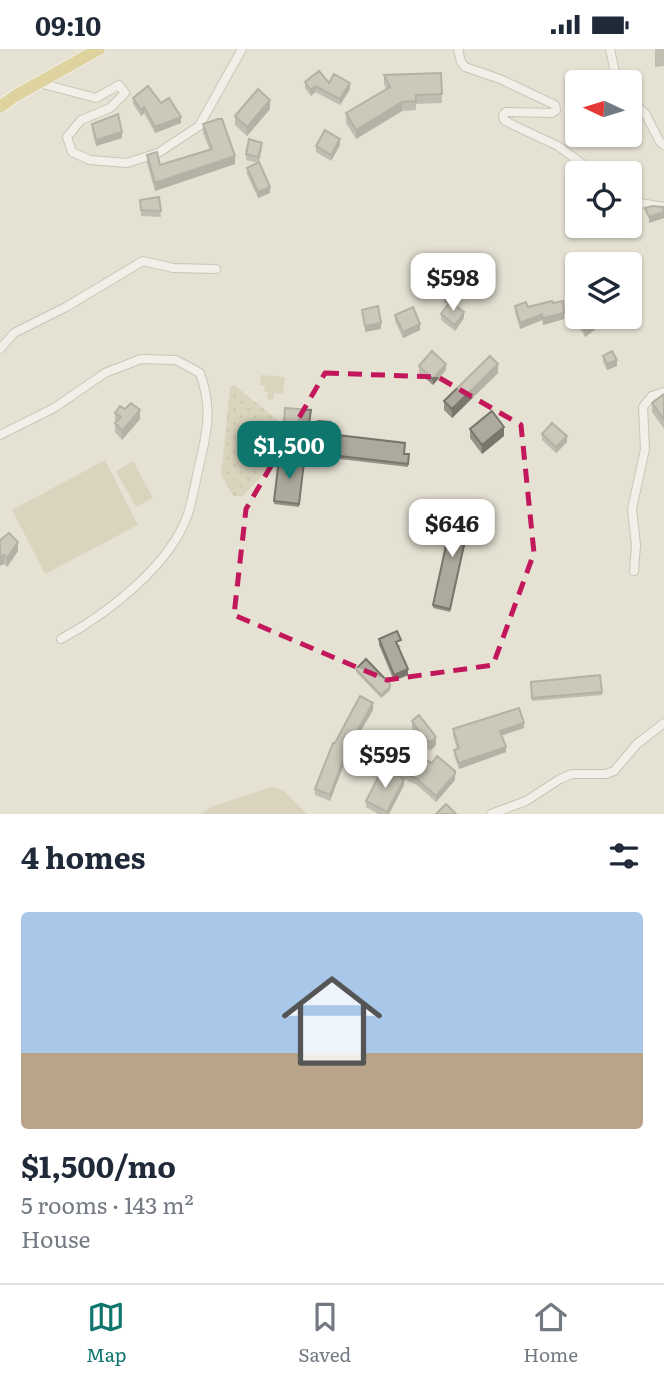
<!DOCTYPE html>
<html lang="en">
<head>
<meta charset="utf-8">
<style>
	:root { --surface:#fff; --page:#f6f6f7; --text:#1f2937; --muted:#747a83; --line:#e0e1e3; --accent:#0f766e }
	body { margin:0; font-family:Literata,serif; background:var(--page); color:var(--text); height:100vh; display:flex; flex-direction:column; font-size:26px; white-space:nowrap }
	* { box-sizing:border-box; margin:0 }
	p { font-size:23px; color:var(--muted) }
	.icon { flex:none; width:38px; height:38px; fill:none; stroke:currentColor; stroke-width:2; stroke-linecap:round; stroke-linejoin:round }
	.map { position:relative; height:765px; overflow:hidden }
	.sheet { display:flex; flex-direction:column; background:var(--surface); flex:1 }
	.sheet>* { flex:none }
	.needle { width:46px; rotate:274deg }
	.tools { position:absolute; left:565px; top:21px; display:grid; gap:14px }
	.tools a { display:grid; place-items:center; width:77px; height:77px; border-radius:7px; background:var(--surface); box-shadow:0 2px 5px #0004; font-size:35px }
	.price { position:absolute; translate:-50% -60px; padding:0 16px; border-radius:14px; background:#fff; color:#222; font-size:23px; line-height:46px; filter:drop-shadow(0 2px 4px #0008) }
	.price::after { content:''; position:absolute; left:50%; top:42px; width:21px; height:16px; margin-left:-10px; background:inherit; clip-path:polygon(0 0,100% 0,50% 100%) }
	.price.current { background:var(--accent); color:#fff }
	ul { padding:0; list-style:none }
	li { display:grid; align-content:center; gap:14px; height:371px; padding:0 21px }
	li span { display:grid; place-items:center; height:217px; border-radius:7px; color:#555 }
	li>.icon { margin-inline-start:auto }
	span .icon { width:126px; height:126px; fill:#fffc; stroke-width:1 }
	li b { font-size:30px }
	h2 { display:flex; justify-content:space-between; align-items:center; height:84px; padding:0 21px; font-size:30px }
	.status { display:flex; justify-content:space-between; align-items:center; height:49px; padding:0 35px; background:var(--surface); direction:ltr }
	.status svg { height:19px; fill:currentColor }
	.dock { display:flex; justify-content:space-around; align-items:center; height:98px; border-top:2px solid var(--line); background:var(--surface); font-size:19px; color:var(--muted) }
	.dock a { display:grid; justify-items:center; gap:4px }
	.dock .current { color:var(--accent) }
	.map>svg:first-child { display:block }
	.park { fill:url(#park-dots) }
	.pitch { fill:#cdc4a4 }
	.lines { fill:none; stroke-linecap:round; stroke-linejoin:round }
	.minor-casing { stroke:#a7a396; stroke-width:10 }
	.trunk-casing { stroke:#fff; stroke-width:14 }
	.minor { stroke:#fff; stroke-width:8 }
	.trunk { stroke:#d6be5e; stroke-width:12 }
	.wall { fill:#959186 }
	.shaded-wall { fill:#79766d }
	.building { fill:#ada99c; stroke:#79766d; stroke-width:2 }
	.marked { fill:none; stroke:#c2185b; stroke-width:5; stroke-dasharray:14 9; stroke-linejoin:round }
</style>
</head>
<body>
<div class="status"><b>09:10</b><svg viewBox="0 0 49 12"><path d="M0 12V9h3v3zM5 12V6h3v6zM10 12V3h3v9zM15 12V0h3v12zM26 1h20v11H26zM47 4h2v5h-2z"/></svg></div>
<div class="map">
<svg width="664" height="765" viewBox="0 0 664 765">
	<defs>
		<pattern id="park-dots" width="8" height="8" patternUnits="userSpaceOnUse" patternTransform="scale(1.75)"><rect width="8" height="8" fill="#cdc4a4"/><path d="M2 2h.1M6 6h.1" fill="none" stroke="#b0a88d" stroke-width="1.8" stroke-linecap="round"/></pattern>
	</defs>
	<rect width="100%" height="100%" fill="#e5e1d3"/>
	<path class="park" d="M234 336 295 385V391L243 447H233L221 426 230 338Z"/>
	<path class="pitch" d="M261 326 285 328 283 345 274 344 273 351 267 350 268 343 264 342 265 337 260 336Z
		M105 411 138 476 45 525 12 461Z
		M133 412 153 449 136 458 116 422Z
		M272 738 283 741 307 765H200L213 757Z"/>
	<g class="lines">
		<g class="minor-casing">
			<path id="minor" d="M458 0 461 13 465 18 500 30 555 56 556 61 552 64 506 63 503 66 504 71 513 76 558 97 595 124
				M610 0 617 33
				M39 34 96 49 119 36 125 44 110 59 81 71 67 88 72 103 90 111 127 114 158 104 199 77 242 0
				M630 52 645 64 660 93 664 96
				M630 149 634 153 664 158
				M0 300 14 284 66 258 143 212 173 219 216 220
				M0 386 54 359 105 324 141 310 176 311 200 324C212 358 208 379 200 413 196 430 193 448 188 465 170 517 107 565 61 590
				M634 522 636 496 632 460 645 400 643 358 652 347 664 343
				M491 765 526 752 560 730 572 725H606L614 722 637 695 664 674"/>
		</g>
		<g class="trunk-casing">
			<path id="trunk" d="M0 58 15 47 99 0"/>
		</g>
		<use href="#minor" class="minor"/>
		<use href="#trunk" class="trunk"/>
	</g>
	<path class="wall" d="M655 0H664V17L655 18Z
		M441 24 442 54 416 55V61L402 62 356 90 346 74V64L386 40 384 35V26Z
		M305 33 329 34 350 40 340 56 315 43 311 47 305 39Z
		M133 49 161 54 181 74 155 84 144 64 141 67 133 55Z
		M270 60 247 87 235 76V67Z
		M92 75 122 89 96 97 92 81Z
		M203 75 235 115 155 142 147 114V106L160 116 210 101 203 84Z
		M340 96 331 112 316 103V97Z
		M262 100 259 114 270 144 258 149 247 125V119L258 114 246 111V105Z
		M159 148 161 168 141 167 140 151Z
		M461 219 454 256 464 269 455 282 441 271V265L449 255 444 254V248Z
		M567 236 578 237V257L567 256Z
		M515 257 528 258 564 270 543 276 542 271 520 280 515 263Z
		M395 266 420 281 403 289 395 272Z
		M577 269 597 279 585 288 577 275Z
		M603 307 617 317 607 321 603 313Z
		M419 317 446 321 433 336 419 324Z
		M498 324 452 369 444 361V352Z
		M664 345V380L652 363V354Z
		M285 359 311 361 309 378 284 376Z
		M125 360 140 370 122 391 115 383V364Z
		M318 372 329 385 409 405 408 418 314 407Z
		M470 380 504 387 482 405 470 389Z
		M542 385 567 393 556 404 542 391Z
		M279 410 304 413 299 458 274 455Z
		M471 467 450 563 433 559V556Z
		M0 491 18 502 7 518 4 515Z
		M379 590 401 597 399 598 408 626 394 632 379 596Z
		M356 620 390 641 381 649 356 623Z
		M600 626 602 646 532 652 531 633Z
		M373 661 349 702 330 752 315 746V740L335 694Z
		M412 672 436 696 431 701 425 699 412 680Z
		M524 679 502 686 506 703 459 720 454 706V701L457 700 453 686V680Z
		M402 723 455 731 436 753 417 736 404 730V736L389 765H378L366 758V752L402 728Z"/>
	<path class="shaded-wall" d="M350 34V40L340 56V50Z
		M315 37V43L311 47V41Z
		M270 51V60L247 87V78Z
		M402 53V62L356 90V81Z
		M144 58V64L141 67V61Z
		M181 68V74L155 84V78Z
		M122 83V89L96 97V91Z
		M340 90V96L331 112V106Z
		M235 107V115L155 142V134Z
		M270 138V144L258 149V143Z
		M664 163V169L649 174V168Z
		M461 213V219L454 256V250Z
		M464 263V269L455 282V276Z
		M564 264V270L543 276V269Z
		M542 265V271L520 280V274Z
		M597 273V279L585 288V282Z
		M381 274V280L365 283V277Z
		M420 275V281L403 289V283Z
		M617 311V317L607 321V315Z
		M446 315V321L433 336V330Z
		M498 315V324L452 369V360Z
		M140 361V370L122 391V382Z
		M504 378V387L482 405V396Z
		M567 387V393L556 404V398Z
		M18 493V502L7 518V509Z
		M4 506V515L0 517V508Z
		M408 620V626L394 632V626Z
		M390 638V641L381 649V646Z
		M373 654V661L349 702 330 752V746L349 696Z
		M524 674V679L500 687V682Z
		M436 688V696L431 701V693Z
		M506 698V703L459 720V714Z
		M455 725V731L436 753V747Z
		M404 730V736L389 765H387Z"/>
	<path class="building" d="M319 22 329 34 334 25 350 34 340 50 315 37 311 41 305 33Z
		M441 24 442 45 416 46V52L402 53 356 81 346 64 390 38 384 26Z
		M148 37 161 54 169 49 181 68 155 78 144 58 141 61 133 49Z
		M258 40 270 51 247 78 235 67Z
		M118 65 122 83 96 91 92 75Z
		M218 70H222L235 107 155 134 147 106 157 103 160 116 212 100 203 75Z
		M325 81 340 90 331 106 316 97Z
		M249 90 262 94 258 108 246 105Z
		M259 113 270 138 258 143 247 119Z
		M159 148 161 162 141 161 140 151Z
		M652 157 663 158 664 163 649 168 645 159Z
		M451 212 461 213 454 250 444 248Z
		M567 236 578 237V251L567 250Z
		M552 252 553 254 563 252 564 264 543 269 542 265 520 274 515 257 526 253 528 258Z
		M450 253 464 263 455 276 441 265Z
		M378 257 381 274 365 277 362 261Z
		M413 258 420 275 403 283 395 266Z
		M579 268H594L597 273 585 282 577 269Z
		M432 302 446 315 433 330 419 317Z
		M612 302 617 311 607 315 603 307Z
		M490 307 498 315 452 360 444 352Z
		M664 345V371L652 354Z
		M131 354 140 361 122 382 115 374 121 368 115 364 120 357 125 360Z
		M285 359 311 361 309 375 284 373Z
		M492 362 504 378 482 396 470 380Z
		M318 372 330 373 329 385 405 394 404 405H409L408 415 314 404Z
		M552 374 567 387 556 398 542 385Z
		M279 410 304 413 299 455 274 452Z
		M454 460 471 464 450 560 433 556Z
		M9 484 18 493 7 509 4 506 0 508V491Z
		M397 582 401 591 396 593 408 620 394 626 379 590Z
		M366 610 390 635V638L381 646 356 620Z
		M600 626 602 643 532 649 531 633Z
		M360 647 373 654 349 696 330 746 315 740 333 694H335Z
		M519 659 524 674 500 682 506 698 459 714 454 701 459 699 453 680Z
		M419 666 436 688 431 693 425 691 412 672Z
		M411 704 432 714 437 707 455 722V725L436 747 417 730 402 723Z
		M383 719 404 730 387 763 366 752Z
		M446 755 456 765H436Z"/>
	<path d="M0 0H664V765H0ZM325 324 438 328 521 376 534 504 493 616 387 631 234 566 246 460Z" fill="#e5e1d3" fill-opacity=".55" fill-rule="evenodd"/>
	<path class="marked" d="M325 324 438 328 521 376 534 504 493 616 387 631 234 566 246 460Z"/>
</svg>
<div class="tools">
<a><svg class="needle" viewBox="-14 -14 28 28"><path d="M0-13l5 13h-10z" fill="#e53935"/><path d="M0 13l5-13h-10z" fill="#747a83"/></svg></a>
<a><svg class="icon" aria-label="locate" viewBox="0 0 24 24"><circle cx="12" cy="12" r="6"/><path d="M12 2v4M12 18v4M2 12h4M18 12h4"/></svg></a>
<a><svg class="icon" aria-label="layers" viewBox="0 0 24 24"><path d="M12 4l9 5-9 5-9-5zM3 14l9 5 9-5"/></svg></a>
</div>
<b class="price" style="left:453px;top:264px">$598</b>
<b class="price current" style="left:289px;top:432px">$1,500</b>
<b class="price" style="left:452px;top:510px">$646</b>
<b class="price" style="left:385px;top:741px">$595</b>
</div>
<section class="sheet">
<h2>4 homes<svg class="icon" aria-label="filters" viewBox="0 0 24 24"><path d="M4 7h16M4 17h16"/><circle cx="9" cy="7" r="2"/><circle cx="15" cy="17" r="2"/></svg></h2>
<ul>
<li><span style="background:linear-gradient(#a9c7e8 65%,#b9a48a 0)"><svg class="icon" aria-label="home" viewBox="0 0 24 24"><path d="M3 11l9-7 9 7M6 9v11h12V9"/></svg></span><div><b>$1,500/mo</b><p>5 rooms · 143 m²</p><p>House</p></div></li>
</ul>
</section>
<nav class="dock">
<a class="current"><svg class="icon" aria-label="map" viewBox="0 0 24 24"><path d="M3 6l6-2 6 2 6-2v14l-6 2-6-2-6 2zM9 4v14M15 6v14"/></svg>Map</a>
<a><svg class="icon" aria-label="saved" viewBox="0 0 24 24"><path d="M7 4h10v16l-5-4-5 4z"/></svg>Saved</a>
<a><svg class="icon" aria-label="home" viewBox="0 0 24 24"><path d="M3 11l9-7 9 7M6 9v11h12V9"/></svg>Home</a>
</nav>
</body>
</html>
